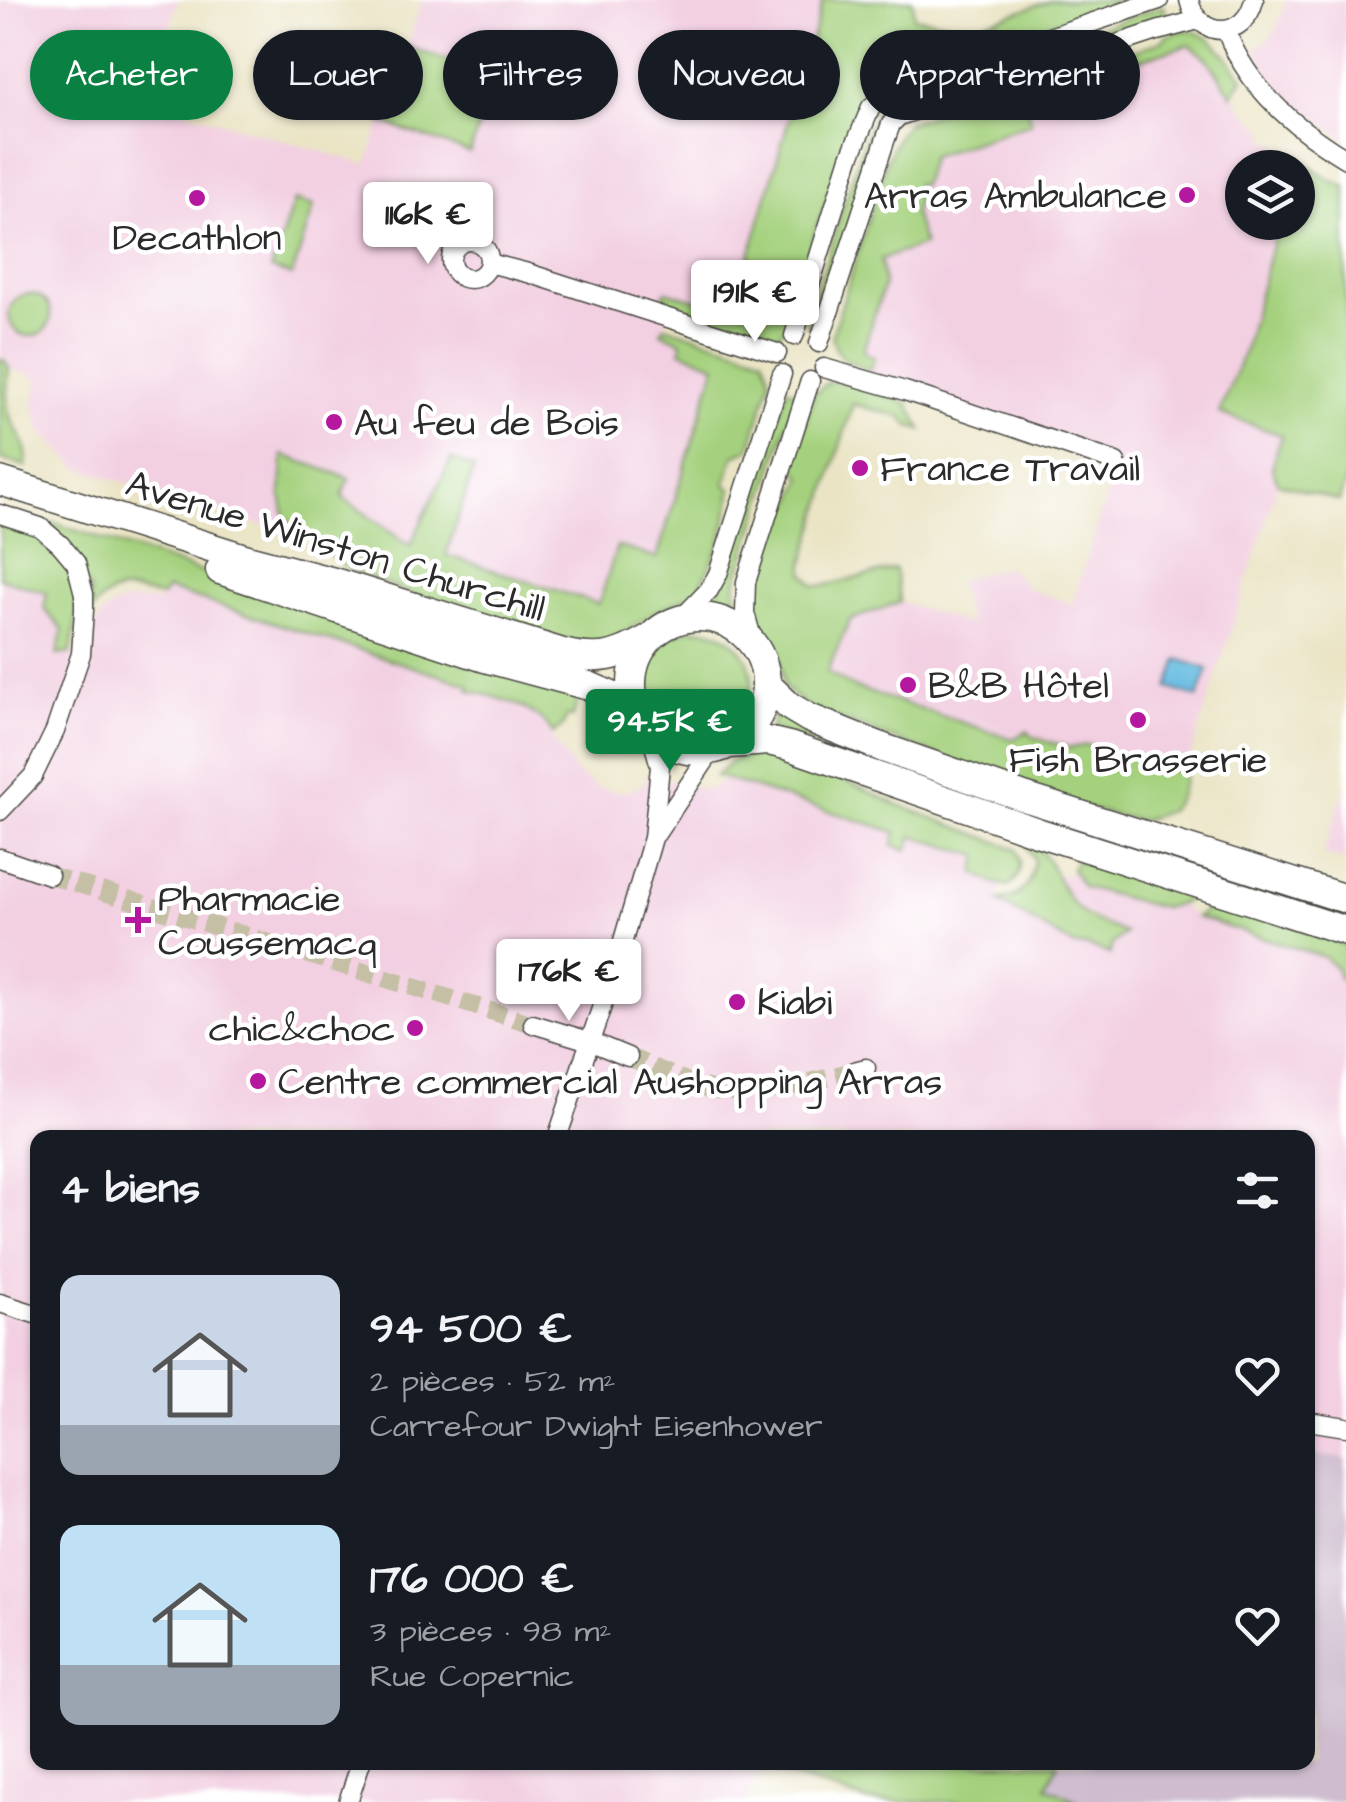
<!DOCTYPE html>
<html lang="fr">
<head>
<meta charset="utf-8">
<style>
	:root { --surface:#171b24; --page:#20242c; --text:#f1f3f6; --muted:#9ea1a6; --accent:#0b8043 }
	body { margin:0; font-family:"Architects Daughter",sans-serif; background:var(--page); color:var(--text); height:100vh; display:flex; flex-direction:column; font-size:38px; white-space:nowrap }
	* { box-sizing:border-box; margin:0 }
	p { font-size:32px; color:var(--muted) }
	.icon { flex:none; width:55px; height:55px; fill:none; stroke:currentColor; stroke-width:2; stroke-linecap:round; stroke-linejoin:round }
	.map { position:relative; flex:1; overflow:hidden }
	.panel { position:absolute; left:30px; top:1130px; width:1285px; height:640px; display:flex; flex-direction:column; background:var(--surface); border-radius:20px; box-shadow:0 2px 8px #0004 }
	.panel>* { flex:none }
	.guide { position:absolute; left:30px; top:30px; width:1288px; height:90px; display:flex; gap:20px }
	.tools { position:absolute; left:1225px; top:150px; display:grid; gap:20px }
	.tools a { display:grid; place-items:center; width:90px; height:90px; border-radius:50%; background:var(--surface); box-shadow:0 2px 8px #0004; font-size:50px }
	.price { position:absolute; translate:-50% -85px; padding:0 22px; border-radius:10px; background:#fff; color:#222; font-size:32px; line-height:65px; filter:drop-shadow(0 2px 5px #0008) }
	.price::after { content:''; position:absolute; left:50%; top:60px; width:30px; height:22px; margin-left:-15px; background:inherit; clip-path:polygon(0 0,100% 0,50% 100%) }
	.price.current { background:var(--accent); color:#fff }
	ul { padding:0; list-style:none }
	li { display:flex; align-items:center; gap:30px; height:250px; padding:0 30px }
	li span { display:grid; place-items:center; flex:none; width:280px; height:200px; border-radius:20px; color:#555 }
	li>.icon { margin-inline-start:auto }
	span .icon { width:120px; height:120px; fill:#fffc; stroke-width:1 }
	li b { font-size:42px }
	h2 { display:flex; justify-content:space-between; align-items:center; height:120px; padding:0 30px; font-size:42px }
	.chip { padding:0 35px; border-radius:45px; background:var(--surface); box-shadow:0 2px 8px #0004; font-size:35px; line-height:90px }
	.chip.current { background:var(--accent); color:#fff }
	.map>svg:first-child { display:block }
	.built { fill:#f2cfe1 }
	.industrial { fill:#cfbdcf }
	.green { fill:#a5d17e; stroke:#687e54; stroke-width:2.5 }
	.water { fill:#66bbe2; stroke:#487386; stroke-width:2.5 }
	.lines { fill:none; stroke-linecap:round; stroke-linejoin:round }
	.street-tunnel { stroke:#c4bfa5; stroke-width:18; stroke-dasharray:18 9; stroke-linecap:butt }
	.street-casing { stroke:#484742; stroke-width:21 }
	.secondary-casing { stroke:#484742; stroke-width:31 }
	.street { stroke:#fff; stroke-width:18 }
	.secondary { stroke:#fff; stroke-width:28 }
	.poi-dot { fill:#b5179e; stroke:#fff; stroke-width:4 }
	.labels { text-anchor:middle; stroke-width:9; stroke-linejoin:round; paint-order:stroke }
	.poi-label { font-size:38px; fill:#2b2b2b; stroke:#fff; text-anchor:start }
	.street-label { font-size:38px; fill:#2b2b2b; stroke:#fff }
</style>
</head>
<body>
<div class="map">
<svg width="1346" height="1802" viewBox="0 0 1346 1802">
	<rect width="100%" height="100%" fill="#fff"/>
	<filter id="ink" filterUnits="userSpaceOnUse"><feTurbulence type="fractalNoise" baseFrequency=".01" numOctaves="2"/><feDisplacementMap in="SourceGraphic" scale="20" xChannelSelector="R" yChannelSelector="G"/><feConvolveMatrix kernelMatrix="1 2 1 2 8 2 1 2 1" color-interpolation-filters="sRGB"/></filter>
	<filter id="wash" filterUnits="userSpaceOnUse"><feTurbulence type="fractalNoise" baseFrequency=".0048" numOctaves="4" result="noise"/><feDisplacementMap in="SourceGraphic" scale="40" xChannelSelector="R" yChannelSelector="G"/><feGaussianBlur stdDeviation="2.25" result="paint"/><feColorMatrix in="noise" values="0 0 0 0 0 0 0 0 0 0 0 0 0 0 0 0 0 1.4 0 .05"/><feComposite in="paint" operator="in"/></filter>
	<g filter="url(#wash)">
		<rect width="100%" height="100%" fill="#eae4c4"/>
		<path class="built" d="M0 0H178L148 100 367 165 381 122 470 152 495 75 407 47 422 0H823L733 311 711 305 659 303 668 318 662 331 682 342 681 351 717 364 657 558 617 546 599 604 445 555 474 468 450 460 410 546 342 497 348 478 284 456 281 494 285 518 274 529 79 468 41 431 33 405 39 378 9 368 4 360 0 359Z
			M1285 0H1346V140L1290 97 1270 75 1254 50 1267 41 1276 29 1285 5Z
			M1189 45 1207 57 1240 105 1268 134 1265 138 1296 156 1293 167 1242 168V222L1278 223 1243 354 1219 413 1281 435 1272 468 1278 483 1185 774 1156 763 1135 757 1127 758 1087 745 1070 748 1033 737 1027 731 1014 740 853 687 826 672 850 620 900 602 969 624 957 581 985 572 1008 567 1029 589 1072 604 1115 470 867 380 873 357 863 351 884 285 881 258 914 214 913 196 916 183 922 185 931 156 1031 123 1023 99 1127 63Z
			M0 578 47 593 44 609 63 630 58 655 81 653 95 624 104 613 115 605 130 600 159 602 166 589 471 685 469 690 514 703 535 712 548 725 557 747 578 774 594 786 611 791H629L645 783 648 774 708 790 727 778 897 832 893 845 913 836 980 856 994 883 1001 886 999 901 1075 946H1088L1110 954 1112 944 1125 933 1099 921 1076 907 1056 875H1067L1071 869 1077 875 1162 908 1179 904 1196 917 1324 957 1336 968 1339 978 1346 980V1459L1308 1454V1138H38V1762H748L758 1766 748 1802H0Z
			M1346 785V860L1323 855Z"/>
		<path class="industrial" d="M1308 1454 1346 1459V1802H1080L1047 1787 1058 1763 1308 1762Z"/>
		<path class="green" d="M823 0H913L914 17 973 27 1052 0H1125L902 75 880 85 863 101 817 226 788 324 778 335 768 339 696 318 659 303 666 291 734 311Z
			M1163 6 1167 16 913 99 891 112 881 125 816 329 806 325 868 128 876 111 887 101Z
			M1184 30C1212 31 1227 57 1243 78L1232 95 1206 57 1189 45 1127 63 1024 99 1031 123 931 156 922 185 916 184 913 195 918 197 914 214 924 245 881 259 884 285 863 351 874 357 870 370C848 361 837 361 832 336L887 160 898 135 908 123 1126 48 1131 52 1164 40 1166 36Z
			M407 47 495 75 470 153 381 122Z
			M1296 156 1330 180 1346 186V480L1339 501 1278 483 1272 468 1281 435 1219 413 1243 354 1278 223 1298 222V168L1293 167Z
			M294 200 314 206 292 276 271 269Z
			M9 315a21 21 0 1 1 42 0a21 21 0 1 1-42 0Z
			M665 326 763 357 769 372 770 382 750 449 734 456 725 484 731 489 730 504 720 545 697 593 655 612 611 643 578 646 413 595 346 568 285 518 281 494 283 455 349 478 342 497 410 546 451 459 474 468 446 555 599 604 617 546 657 558 716 365 681 351 682 342 661 332Z
			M0 359 4 360 9 368C8 382 5 396 8 410 13 432 30 441 26 466L0 459Z
			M838 380 908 403 922 430 908 425 902 417 853 404 804 563V573L814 585 823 586 895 569 900 602 850 620 827 672 853 687 1013 739 1027 731 1033 737 1070 748 1087 745 1126 758 1135 757 1156 763 1185 774 1179 797 1169 811 1141 821 1080 807 808 708 784 687C782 671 781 655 772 641 761 621 751 614 751 590L780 502H793L802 478 792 463 814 395 826 383Z
			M787 388 797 393 736 583 735 607 711 600 726 578Z
			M0 520 29 529 69 568 75 586 78 609 71 653 57 655 63 630 44 609 47 593 0 578Z
			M48 523 57 524 579 697 572 718 567 716 563 726 553 734C535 704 500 699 468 690L470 685 167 589 162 597C128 590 112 582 90 614L91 591Z
			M644 683a54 54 0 1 1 108 0a54 54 0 1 1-108 0Z
			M776 712 1346 910V918L1120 846 772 730 771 726Z
			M761 753 808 763 896 804 1016 849C1023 863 1022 875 1009 886L994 883 975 873 979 856 913 836 908 850 893 846 896 832 716 776 736 758Z
			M1023 840C1054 852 1055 885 1076 907 1088 920 1109 926 1125 933L1112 944 1110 954 1088 946H1075L998 901C1024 897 1031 885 1034 860Z
			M1084 859 1197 895 1179 904 1162 908 1083 887 1071 869 1075 861Z
			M1207 910H1216L1287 922 1346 946V980L1339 978 1336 968 1324 957 1196 917Z
			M748 1763H1058L1047 1787 1080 1802H870Z"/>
		<path class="water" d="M1178 659 1208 669 1198 698 1168 688Z"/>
	</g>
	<g filter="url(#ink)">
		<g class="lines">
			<path class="street-tunnel" d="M49 875 533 1024
				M628 1057C654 1067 690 1085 716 1090 763 1097 809 1082 854 1071"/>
			<g class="street-casing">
				<path id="street" d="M1189 0C1198 40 1245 40 1254 0
					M1226 30C1246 86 1296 129 1346 159
					M451 260a19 19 0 1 1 38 0a19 19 0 1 1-38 0Z
					M489 263 528 273 777 353
					M794 336 850 157 871 107 884 97 922 80 1159 0
					M819 343 885 141 891 124 899 116 1157 31 1198 20
					M824 368 905 391 1116 462
					M0 514 40 527 60 544 76 563 84 594V610L81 654 55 731 33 776 0 811
					M681 619 709 590 718 574 782 374
					M754 645 745 613 746 582 810 381
					M656 834 713 749
					M0 858 49 875
					M533 1024 589 1041 628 1057
					M854 1071 866 1068
					M557 1138 615 968 653 838 660 766 649 728
					M0 1303 38 1315
					M1308 1421 1346 1427
					M348 1802 361 1762"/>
			</g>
			<g class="secondary-casing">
				<path id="secondary" d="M0 481 251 560 334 582 563 653C600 662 617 657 650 638
					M220 570 485 658 589 686 635 706
					M632 684a67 67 0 1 1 134 0a67 67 0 1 1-134 0Z
					M766 684 789 706 809 718 886 749 1021 796 1346 899
					M729 744 768 741 789 746 1040 833 1346 931"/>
			</g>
			<use href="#street" class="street"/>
			<use href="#secondary" class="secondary"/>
		</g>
	</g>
	<g class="poi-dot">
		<circle cx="1187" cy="195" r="10"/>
		<circle cx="197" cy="198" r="10"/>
		<circle cx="334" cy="422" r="10"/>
		<circle cx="860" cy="468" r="10"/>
		<circle cx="908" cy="685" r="10"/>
		<circle cx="1138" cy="720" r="10"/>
		<path d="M133 905h10v10h10v10h-10v10h-10v-10h-10v-10h10z"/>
		<circle cx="737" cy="1002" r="10"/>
		<circle cx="415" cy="1028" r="10"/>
		<circle cx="258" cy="1081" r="10"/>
	</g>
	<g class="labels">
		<g class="poi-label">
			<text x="1167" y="208" text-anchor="end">Arras Ambulance</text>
			<text x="197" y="250" text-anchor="middle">Decathlon</text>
			<text x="354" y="435">Au feu de Bois</text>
			<text x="880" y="481">France Travail</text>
			<text x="928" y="698">B&amp;B Hôtel</text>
			<text x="1138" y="772" text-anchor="middle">Fish Brasserie</text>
			<text x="158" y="911">Pharmacie<tspan x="158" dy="44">Coussemacq</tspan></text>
			<text x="757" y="1015">Kiabi</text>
			<text x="395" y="1041" text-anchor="end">chic&amp;choc</text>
			<text x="278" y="1094">Centre commercial Aushopping Arras</text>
		</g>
		<g class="street-label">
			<text transform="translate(336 545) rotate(17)" y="13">Avenue Winston Churchill</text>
		</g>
	</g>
</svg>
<div class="tools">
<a><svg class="icon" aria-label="layers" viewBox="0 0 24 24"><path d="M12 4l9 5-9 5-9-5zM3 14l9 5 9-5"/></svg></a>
</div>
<b class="price" style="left:428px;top:267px">116K €</b>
<b class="price" style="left:755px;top:345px">191K €</b>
<b class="price current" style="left:670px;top:774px">94.5K €</b>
<b class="price" style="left:569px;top:1024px">176K €</b>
<div class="guide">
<a class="chip current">Acheter</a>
<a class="chip">Louer</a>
<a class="chip">Filtres</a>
<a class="chip">Nouveau</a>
<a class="chip">Appartement</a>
</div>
<section class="panel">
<h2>4 biens<svg class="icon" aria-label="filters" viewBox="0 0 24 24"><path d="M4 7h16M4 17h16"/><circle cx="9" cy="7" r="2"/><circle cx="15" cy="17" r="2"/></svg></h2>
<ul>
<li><span style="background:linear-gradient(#c9d6e8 75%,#9aa5b1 0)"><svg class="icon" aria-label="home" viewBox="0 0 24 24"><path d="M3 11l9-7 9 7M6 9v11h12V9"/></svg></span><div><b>94 500 €</b><p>2 pièces · 52 m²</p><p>Carrefour Dwight Eisenhower</p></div><svg class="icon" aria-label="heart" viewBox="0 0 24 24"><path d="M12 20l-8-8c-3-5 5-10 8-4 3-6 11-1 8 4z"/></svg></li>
<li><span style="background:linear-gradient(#bfe0f5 70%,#9aa5b1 0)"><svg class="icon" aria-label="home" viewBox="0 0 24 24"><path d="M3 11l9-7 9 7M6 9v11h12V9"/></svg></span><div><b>176 000 €</b><p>3 pièces · 98 m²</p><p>Rue Copernic</p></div><svg class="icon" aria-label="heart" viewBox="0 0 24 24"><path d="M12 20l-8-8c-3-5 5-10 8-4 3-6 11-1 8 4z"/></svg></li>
</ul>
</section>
</div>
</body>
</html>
